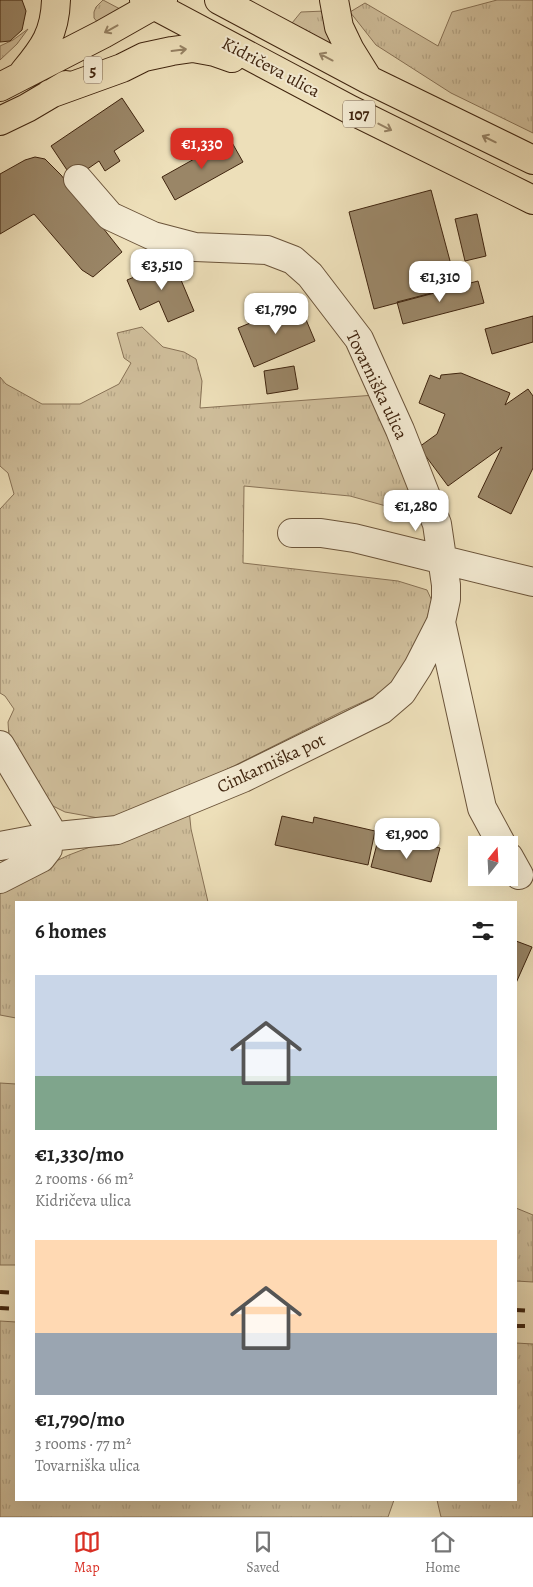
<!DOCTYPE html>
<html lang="en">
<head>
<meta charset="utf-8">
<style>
	:root { --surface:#fff; --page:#f2f2f2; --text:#222; --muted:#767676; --line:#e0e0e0; --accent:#d93025 }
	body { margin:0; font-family:Alegreya,serif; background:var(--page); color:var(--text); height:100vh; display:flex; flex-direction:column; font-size:19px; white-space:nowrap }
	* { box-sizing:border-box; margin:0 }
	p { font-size:16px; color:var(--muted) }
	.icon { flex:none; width:28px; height:28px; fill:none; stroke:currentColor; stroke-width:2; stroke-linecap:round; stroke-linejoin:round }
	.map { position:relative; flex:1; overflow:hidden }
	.details { position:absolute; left:15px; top:901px; width:502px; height:600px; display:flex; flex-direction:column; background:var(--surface); border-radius:0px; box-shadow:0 5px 20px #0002 }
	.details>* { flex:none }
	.needle { width:32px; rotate:18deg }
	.fabs { position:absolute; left:468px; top:836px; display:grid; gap:10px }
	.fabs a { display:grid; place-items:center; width:50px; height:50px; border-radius:0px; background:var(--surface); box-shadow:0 5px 20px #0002; font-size:25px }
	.price { position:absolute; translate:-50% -42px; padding:0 11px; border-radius:10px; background:#fff; color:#222; font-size:16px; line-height:32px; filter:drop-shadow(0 1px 2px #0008) }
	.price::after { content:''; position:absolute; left:50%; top:30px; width:15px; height:11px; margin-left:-8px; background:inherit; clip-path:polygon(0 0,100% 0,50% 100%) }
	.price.active { background:var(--accent); color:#fff }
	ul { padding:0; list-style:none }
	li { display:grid; align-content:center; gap:10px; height:265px; padding:0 20px }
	li span { display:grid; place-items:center; height:155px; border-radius:0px; color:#555 }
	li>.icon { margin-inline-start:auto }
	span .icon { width:90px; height:90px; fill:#fffc; stroke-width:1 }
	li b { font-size:21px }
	h2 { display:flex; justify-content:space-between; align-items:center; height:60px; padding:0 20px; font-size:21px }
	.tab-bar { display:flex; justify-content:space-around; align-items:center; height:70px; border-top:1px solid var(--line); background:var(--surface); font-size:14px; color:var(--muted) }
	.tab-bar a { display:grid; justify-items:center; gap:2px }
	.tab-bar .active { color:var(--accent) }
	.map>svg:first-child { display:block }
	.grass { fill:url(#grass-tufts); stroke:#887256 }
	.building { fill:#9a8667; stroke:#40250f }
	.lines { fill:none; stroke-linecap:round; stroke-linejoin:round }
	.minor-casing { stroke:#6b543a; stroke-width:30 }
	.major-casing { stroke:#40250f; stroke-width:30 }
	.minor { stroke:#f3ead2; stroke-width:28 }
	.major { stroke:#eddfb9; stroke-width:28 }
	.rail { stroke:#40250f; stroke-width:4; stroke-dasharray:9 9; stroke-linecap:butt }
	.oneway { stroke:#968264 }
	.labels { text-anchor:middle; stroke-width:4; stroke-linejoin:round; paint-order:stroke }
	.shield { fill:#f3ead2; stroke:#76604a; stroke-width:1 }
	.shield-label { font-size:16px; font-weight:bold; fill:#40250f }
	.street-label { font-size:18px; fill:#40250f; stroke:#f3ead2 }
</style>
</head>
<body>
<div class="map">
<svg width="533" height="1517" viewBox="0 0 533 1517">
	<defs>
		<pattern id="grass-tufts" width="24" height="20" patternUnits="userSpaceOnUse" patternTransform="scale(1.25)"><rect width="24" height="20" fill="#d0bf9c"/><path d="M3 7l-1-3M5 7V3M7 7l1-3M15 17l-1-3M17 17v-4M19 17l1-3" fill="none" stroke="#b4a485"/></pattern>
	</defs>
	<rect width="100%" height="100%" fill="#eddfb9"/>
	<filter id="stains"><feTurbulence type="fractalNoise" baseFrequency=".004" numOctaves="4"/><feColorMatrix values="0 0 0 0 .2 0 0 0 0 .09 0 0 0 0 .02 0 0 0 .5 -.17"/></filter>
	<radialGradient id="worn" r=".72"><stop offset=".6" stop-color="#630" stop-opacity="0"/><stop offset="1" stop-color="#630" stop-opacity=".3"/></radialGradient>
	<path class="grass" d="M103 0 120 9 99 24 94 18V12L96 7Z
		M497 0H533V133L451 93 376 45 350 12 365 3 438 46 452 12Z
		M325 11 336 48 292 23 301 12Z
		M28 29 17 44 0 60V46L13 40Z
		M142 327 163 347 184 352 196 359 202 381 200 408 375 395 422 516 350 496 244 486 243 563 398 581 427 590 432 601 424 628 411 658 389 690 343 711 188 789 130 812 104 819 65 812 43 801 9 738 8 722 14 709 5 696 0 693V509L14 494 8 473 0 466V377L6 384 42 404H80L119 384 131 363 124 358 117 333Z
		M189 809 191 829 208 902H16V1018L0 1015V887L69 855Z
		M0 1083 16 1084V1265H0Z
		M516 1208 533 1215V1282L516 1281Z
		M0 1321 16 1322V1500H394L388 1517H0Z
		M516 1343 533 1344V1517H441L437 1500H516Z"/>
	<path class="building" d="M0 0H22L26 11 22 30 10 41 0 42Z
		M122 98 144 131 114 151 120 161 105 171 99 161 73 179 51 146Z
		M230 139 243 162 175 200 162 177Z
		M35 157 45 159 61 175 122 252 93 277 82 270 34 214 0 234V174L25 160Z
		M431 190 457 287 374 309 349 212Z
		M477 214 486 256 465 261 455 219Z
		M173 261 194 311 168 322 159 301 140 310 127 280Z
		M478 281 484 303 403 324 397 302Z
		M299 303 315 341 254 367 238 328Z
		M533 316V342L492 354 485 329Z
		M294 366 298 389 267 394 264 371Z
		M461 373 510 393 505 405 528 389 533 396V468L511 514 478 497 502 447 448 486 419 447 437 434 445 414 419 403 430 375 440 379 441 375Z
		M282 816 313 823 314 817 375 831 368 865 275 845Z
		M378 840 414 849 416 842 440 848 431 882 371 867Z
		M516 941 532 947 516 983Z"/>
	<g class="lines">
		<g class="minor-casing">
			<path id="minor" d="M78 179 110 216 153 236 195 247 267 250 293 260 310 275 359 339 400 430 437 524 446 585V599L441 622 482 808 502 845
				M292 533H321L354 538 533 582
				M0 745 54 836
				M0 846 48 837 117 830 243 778 381 710 402 692 418 667 441 622
				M509 857 519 875
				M0 879 41 858 48 849V837"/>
		</g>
		<g class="major-casing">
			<path id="major" d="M144 0 351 110 533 200
				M219 0 369 80 533 160
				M334 0 339 27 350 50 368 79
				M24 72C44 48 55 33 56 0
				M0 87 103 34 163 0
				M50 94 122 68 144 57 172 51 193 48 215 52 232 58
				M0 121 27 108 66 85"/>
		</g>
		<use href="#minor" class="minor"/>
		<use href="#major" class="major"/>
		<path class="rail" d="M0 1292 16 1293
			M0 1308 16 1309
			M516 1310 533 1311
			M516 1326H533"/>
	</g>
	<defs><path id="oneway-shaft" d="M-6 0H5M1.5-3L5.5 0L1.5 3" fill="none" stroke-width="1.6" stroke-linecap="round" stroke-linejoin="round" transform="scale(1.25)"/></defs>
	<g class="oneway">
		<use href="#oneway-shaft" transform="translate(111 29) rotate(151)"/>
		<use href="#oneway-shaft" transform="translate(179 50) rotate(-7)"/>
		<use href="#oneway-shaft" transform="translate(326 57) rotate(-152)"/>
		<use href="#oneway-shaft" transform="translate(385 127) rotate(27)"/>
		<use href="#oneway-shaft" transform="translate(489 139) rotate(-154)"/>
	</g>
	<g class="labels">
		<g class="shield">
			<rect x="84" y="56.5" width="18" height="27" rx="4"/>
			<rect x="343" y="100.5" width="32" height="27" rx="4"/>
		</g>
		<g class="shield-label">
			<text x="93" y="76">5</text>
			<text x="359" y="120">107</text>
		</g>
		<g class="street-label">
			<text transform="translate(271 67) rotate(28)" y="6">Kidričeva ulica</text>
			<text transform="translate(377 385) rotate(64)" y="6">Tovarniška ulica</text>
			<text transform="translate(271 763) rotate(-25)" y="6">Cinkarniška pot</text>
		</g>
	</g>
	<rect width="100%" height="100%" filter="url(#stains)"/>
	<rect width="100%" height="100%" fill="url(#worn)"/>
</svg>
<div class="fabs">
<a><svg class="needle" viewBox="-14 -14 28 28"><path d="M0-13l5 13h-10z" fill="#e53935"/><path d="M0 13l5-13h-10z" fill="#767676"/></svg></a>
</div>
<b class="price active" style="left:202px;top:170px">€1,330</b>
<b class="price" style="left:162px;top:291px">€3,510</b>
<b class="price" style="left:440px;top:303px">€1,310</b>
<b class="price" style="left:276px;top:335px">€1,790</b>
<b class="price" style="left:416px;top:532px">€1,280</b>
<b class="price" style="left:407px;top:860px">€1,900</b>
<section class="details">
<h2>6 homes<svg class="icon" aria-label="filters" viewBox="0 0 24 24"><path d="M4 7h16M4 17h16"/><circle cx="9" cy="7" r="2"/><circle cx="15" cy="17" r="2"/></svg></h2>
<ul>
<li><span style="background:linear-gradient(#c9d6e8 65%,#7fa58c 0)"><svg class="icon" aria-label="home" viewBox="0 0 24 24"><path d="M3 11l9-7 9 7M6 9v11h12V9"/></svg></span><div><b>€1,330/mo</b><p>2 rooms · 66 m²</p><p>Kidričeva ulica</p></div></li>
<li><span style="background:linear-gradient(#ffd9b3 60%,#9aa5b1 0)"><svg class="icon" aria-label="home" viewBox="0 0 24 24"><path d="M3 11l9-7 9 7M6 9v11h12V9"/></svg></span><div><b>€1,790/mo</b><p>3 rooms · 77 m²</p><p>Tovarniška ulica</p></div></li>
</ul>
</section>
</div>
<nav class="tab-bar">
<a class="active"><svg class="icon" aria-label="map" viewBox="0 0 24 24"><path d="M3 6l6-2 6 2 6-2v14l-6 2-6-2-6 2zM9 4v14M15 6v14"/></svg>Map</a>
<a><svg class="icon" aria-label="saved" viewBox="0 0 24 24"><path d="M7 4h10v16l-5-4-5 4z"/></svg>Saved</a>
<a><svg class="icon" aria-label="home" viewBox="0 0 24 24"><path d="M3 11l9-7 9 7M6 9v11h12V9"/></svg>Home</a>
</nav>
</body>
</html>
